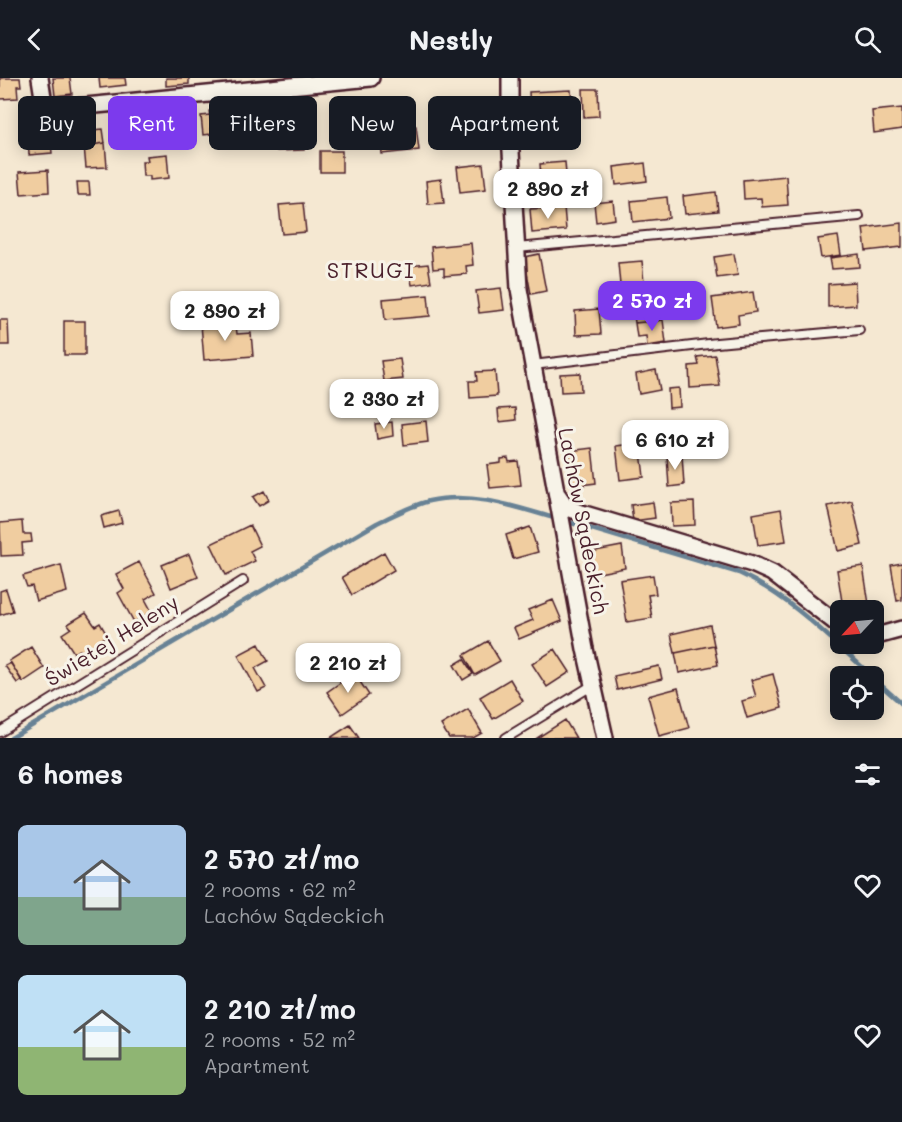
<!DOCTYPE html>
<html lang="en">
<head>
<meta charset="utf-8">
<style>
	:root { --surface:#171b24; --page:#20242c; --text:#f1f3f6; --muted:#9ea1a6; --accent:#7c3aed }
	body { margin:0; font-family:Mali,sans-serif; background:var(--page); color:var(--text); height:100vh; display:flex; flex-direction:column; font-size:22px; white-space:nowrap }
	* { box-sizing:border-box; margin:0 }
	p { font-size:20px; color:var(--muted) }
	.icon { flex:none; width:33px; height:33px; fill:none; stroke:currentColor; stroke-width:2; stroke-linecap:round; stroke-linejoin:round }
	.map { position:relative; height:660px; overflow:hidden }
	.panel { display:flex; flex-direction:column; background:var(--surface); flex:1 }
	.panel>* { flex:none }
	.guide { position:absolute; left:18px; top:18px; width:600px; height:54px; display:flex; gap:12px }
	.needle { width:39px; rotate:244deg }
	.controls { position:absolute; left:830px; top:522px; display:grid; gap:12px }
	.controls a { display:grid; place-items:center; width:54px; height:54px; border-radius:9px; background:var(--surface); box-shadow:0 3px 15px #0003; font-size:30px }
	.price { position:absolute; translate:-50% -51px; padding:0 14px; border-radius:12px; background:#fff; color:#222; font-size:20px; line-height:39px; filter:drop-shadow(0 2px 3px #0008) }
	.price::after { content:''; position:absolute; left:50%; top:36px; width:18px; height:14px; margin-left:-9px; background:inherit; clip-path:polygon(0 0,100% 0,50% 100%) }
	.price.active { background:var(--accent); color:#fff }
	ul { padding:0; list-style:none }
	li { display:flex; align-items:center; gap:18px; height:150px; padding:0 18px }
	li span { display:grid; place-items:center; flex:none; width:168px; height:120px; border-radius:9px; color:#555 }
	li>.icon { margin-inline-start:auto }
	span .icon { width:72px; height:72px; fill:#fffc; stroke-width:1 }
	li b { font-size:26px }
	h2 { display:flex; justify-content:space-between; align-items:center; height:72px; padding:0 18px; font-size:26px }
	.chip { padding:0 21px; border-radius:9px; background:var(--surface); box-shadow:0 3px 15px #0003; font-size:21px; line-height:54px }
	.chip.active { background:var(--accent); color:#fff }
	header { display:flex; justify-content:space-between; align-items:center; height:78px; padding:0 18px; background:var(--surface); font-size:27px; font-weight:700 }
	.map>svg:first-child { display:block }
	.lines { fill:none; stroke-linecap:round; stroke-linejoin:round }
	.stream { stroke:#678295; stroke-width:4.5 }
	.building { fill:#f0cda0; stroke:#4a1f2b; stroke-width:1.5 }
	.lane-casing { stroke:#4a1f2b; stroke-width:12 }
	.street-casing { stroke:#4a1f2b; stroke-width:20 }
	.lane { stroke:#f7f3e8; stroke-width:8 }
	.street { stroke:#f7f3e8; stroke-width:15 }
	.labels { text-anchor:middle; stroke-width:6; stroke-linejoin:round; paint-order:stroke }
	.street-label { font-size:21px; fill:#4a1f2b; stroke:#f7f3e8 }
	.neighbourhood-label { font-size:22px; letter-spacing:1.5px; fill:#4a1f2b; stroke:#f7f3e8 }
</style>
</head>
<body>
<header><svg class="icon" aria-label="back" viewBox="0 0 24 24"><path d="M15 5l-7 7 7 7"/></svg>Nestly<svg class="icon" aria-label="search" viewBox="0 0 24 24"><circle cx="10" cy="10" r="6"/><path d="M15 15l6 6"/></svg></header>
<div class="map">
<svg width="902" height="660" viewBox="0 0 902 660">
	<rect width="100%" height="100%" fill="#f5e8d2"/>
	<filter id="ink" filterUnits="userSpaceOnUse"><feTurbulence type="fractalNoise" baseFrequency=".0167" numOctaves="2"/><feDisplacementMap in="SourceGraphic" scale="12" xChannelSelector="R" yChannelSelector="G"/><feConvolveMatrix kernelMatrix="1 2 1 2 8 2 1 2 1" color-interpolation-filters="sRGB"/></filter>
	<g filter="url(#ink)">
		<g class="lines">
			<path class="stream" d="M565 443 739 495C790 519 830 560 872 598
				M873 600 902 626
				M11 660 377 445C394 437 410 428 429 423 472 413 516 429 557 441"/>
		</g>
		<path class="building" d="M0 0H20L21 8H17L18 20 0 21Z
			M53 0H70L72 16 55 18Z
			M99 0H125L126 7 100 10Z
			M166 0H189V6L166 8Z
			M583 11H598L599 38 584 39Z
			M571 12 572 29 530 31 529 14Z
			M285 26 286 45 266 47 264 28Z
			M241 28 245 57 213 58 209 33Z
			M902 30V51L874 55 872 33Z
			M405 31 407 49 416 48 419 72 382 76 378 34Z
			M169 32 172 56 152 58 149 35Z
			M210 37 212 56 203 57 201 38Z
			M286 45H303L304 72 277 73 276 46Z
			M103 51 105 65 84 68 82 53Z
			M50 55 52 75 29 77 28 57Z
			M105 65 107 89 86 90 84 68Z
			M320 73H342V94H320Z
			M167 76 169 100 150 102V98H143L142 83H148L147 78Z
			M565 84 567 109 542 111 540 86Z
			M645 85 647 103 616 107 614 89Z
			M483 86 486 111 460 114 457 89Z
			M48 92 49 114 21 116 19 94Z
			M786 98 788 127 762 129 761 120 744 121 743 102Z
			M441 101 444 125 428 126 426 103Z
			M77 104H89L90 117H78Z
			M716 114 718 133 685 136 683 118Z
			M667 119 669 140 633 144 631 123Z
			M613 123 615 141 596 144 594 125Z
			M303 125 306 154 282 156 279 127Z
			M564 129 566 152 532 155 530 131Z
			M902 145V169L866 173 863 150Z
			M838 158 841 177 821 180 818 161Z
			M471 165 473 187 466 188 467 196 444 198V190L433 191 431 169Z
			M539 176 546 213 531 216 524 179Z
			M734 176 738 197 717 200 714 179Z
			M859 176 860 189 832 191 830 180Z
			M642 183 644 205 620 207 618 185Z
			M428 186 431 204 412 207 409 188Z
			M855 204 856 227 828 229V206Z
			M501 210 504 232 479 235 476 213Z
			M753 214 756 234 738 237 739 246 716 249 712 220Z
			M428 217 430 238 385 242 383 221Z
			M660 226 663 242 635 245 633 229Z
			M599 231 601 256 576 257 575 233Z
			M0 242H8L9 267H0Z
			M663 242 666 265 647 268 646 258 637 259 635 245Z
			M64 243H85V277H64Z
			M222 244V248L236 247 237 256 251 255 253 278 204 282 201 246Z
			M715 277 720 308 690 310 689 288 699 287 697 279Z
			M400 281 403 301 384 303 381 283Z
			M656 292 660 312 639 316 636 296Z
			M495 293 497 318 470 320 469 303H477L476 294Z
			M580 295 581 313 561 314 560 296Z
			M679 310 680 329 669 330 668 311Z
			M515 330 516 342 499 344 498 331Z
			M426 343 428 364 404 367 402 346Z
			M392 344 393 358 377 361 375 346Z
			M640 365 644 399 620 402 616 368Z
			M592 370 596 405 573 408 569 373Z
			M682 377 684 407 669 409 667 378Z
			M508 380 509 384 518 383 521 407 490 410 487 387 501 385V381Z
			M264 413 269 422 259 428 253 419Z
			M852 423 862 467 838 473 828 428Z
			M653 424 655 440 633 443 631 427Z
			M694 424 695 447 672 448 671 425Z
			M781 431 786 463 758 467 753 436Z
			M119 433 122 445 104 450 101 438Z
			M22 443 23 456H31L32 464 22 465 23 477 1 478 0 445Z
			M250 447 260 468 250 473 255 483 226 497 211 466Z
			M530 449 538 474 513 481 506 457Z
			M622 468 625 490 594 496 590 474Z
			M384 474 394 492 352 517 342 499Z
			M189 476 198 499 171 510 162 487Z
			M139 484 156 515 145 521 152 534 134 544 118 515 124 511 116 496Z
			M902 485V522L897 523 891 487Z
			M61 487 67 514 36 523 32 508 27 509 23 498Z
			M863 488 869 526 843 530 837 492Z
			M653 497 656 516 648 517 652 540 627 544 620 502Z
			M6 511 13 533 0 537V513Z
			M553 522 562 543 519 561 514 550 533 542 528 532Z
			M86 535 95 548 100 545 107 557 82 576 80 572 74 575 62 556 71 550 68 546Z
			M710 547 714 567 675 575 671 556Z
			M488 563 500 583 475 597 464 577Z
			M259 566 268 583 255 590 266 610 258 614 238 577Z
			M714 567 718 587 679 595 675 575Z
			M31 569 44 590 23 604 9 583Z
			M555 571 570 594 547 609 532 586Z
			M464 581 473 596 463 602 454 587Z
			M11 585 21 602 17 605 5 588Z
			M659 588 662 601 617 612 614 598Z
			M354 595 369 617 342 636 327 614Z
			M773 596 782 630 747 640 742 623 756 619 751 602Z
			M510 601 523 623 493 641 480 619Z
			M678 610 689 650 659 658 648 618Z
			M468 631 482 655 473 660H449L441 647Z
			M565 642 576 660H537Z
			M350 647 359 660H330Z"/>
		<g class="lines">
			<g class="lane-casing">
				<path id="lane" d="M517 170 859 138
					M533 287 717 265 859 252
					M0 654 243 503
					M506 660 593 607"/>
			</g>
			<g class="street-casing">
				<path id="street" d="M40 0 45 32 371 0
					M510 0V56L519 211 585 571 605 660
					M558 417 567 430 585 436 752 486 772 495 840 548
					M873 559 902 551"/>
			</g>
			<use href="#lane" class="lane"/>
			<use href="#street" class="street"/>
		</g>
	</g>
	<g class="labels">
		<g class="street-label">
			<text transform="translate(583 443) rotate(79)" y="7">Lachów Sądeckich</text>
			<text transform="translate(112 563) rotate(-32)" y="7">Świętej Heleny</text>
		</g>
		<g class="neighbourhood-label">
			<text x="371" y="200">STRUGI</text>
		</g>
	</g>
</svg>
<div class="controls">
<a><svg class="needle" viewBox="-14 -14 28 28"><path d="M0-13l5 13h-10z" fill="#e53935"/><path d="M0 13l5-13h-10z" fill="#9ea1a6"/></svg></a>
<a><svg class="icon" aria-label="locate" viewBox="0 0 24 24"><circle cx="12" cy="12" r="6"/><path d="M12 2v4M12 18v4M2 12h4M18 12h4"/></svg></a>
</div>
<b class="price" style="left:548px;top:142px">2 890 zł</b>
<b class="price active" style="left:652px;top:254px">2 570 zł</b>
<b class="price" style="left:225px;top:264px">2 890 zł</b>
<b class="price" style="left:384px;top:352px">2 330 zł</b>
<b class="price" style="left:675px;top:393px">6 610 zł</b>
<b class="price" style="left:348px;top:616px">2 210 zł</b>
<div class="guide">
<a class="chip">Buy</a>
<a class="chip active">Rent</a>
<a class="chip">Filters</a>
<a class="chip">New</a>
<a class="chip">Apartment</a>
</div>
</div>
<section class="panel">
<h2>6 homes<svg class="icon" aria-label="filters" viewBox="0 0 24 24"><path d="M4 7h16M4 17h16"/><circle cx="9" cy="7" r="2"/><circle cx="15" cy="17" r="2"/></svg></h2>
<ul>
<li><span style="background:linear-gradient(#a9c7e8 60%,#7fa58c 0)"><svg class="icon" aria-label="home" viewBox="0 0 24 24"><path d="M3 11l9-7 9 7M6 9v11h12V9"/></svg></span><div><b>2 570 zł/mo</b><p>2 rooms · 62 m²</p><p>Lachów Sądeckich</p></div><svg class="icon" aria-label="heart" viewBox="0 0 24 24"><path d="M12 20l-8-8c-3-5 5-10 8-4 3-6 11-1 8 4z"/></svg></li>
<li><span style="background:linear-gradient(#bfe0f5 60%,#8fb573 0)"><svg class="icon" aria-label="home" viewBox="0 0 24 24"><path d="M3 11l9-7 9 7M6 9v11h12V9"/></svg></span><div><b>2 210 zł/mo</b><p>2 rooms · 52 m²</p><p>Apartment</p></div><svg class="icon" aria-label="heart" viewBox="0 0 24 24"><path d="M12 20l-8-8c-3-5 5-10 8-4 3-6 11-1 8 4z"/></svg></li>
</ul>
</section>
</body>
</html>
